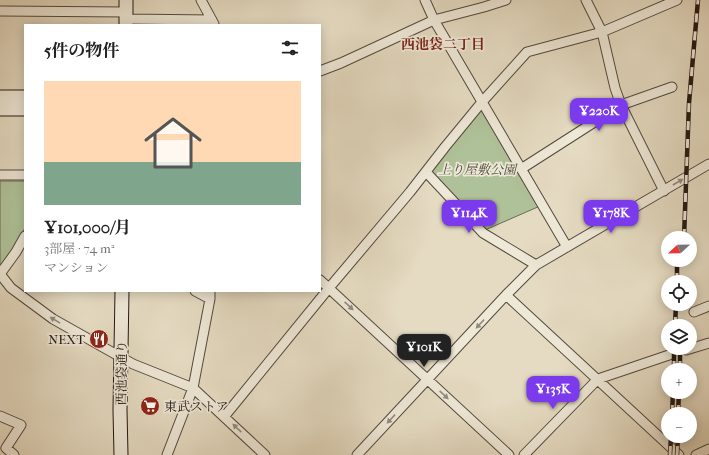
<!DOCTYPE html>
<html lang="ja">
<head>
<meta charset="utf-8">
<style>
	:root { --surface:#fff; --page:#f2f2f2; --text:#222; --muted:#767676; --accent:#7c3aed }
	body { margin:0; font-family:"IM FELL French Canon","Noto Serif JP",serif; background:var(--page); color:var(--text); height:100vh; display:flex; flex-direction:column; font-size:15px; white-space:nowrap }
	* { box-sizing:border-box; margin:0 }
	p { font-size:13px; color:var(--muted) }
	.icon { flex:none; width:22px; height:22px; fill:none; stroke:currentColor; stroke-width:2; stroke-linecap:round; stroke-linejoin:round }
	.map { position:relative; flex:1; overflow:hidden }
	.details { position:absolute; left:24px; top:24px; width:297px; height:268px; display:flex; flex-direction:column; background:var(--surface); border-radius:0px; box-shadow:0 2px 10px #0003 }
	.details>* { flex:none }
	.needle { width:26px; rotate:248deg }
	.tools { position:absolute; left:661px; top:231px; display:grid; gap:8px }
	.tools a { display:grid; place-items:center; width:36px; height:36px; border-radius:50%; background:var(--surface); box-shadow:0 2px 10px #0003; font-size:20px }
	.price { position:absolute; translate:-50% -34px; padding:0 9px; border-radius:8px; background:var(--accent); color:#fff; font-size:13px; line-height:26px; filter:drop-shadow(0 1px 2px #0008) }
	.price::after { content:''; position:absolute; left:50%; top:24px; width:12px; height:9px; margin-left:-6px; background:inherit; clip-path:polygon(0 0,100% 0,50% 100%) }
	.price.active { background:#222; color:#fff }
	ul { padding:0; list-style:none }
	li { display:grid; align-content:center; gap:8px; height:212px; padding:0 20px }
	li span { display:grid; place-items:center; height:124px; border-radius:0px; color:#555 }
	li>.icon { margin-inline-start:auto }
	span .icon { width:72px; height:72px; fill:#fffc; stroke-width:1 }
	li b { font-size:17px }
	h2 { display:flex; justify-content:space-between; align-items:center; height:48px; padding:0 20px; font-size:17px }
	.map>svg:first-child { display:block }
	.green { fill:#afc198; stroke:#696c56 }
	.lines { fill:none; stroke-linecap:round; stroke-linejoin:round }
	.street-casing { stroke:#54483f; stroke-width:11 }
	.secondary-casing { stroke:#231713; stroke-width:15 }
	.street { stroke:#eee8d7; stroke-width:9 }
	.secondary { stroke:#eee8d7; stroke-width:13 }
	.rail-casing { stroke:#231713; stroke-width:4.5 }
	.rail { stroke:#eee8d7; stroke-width:3; stroke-dasharray:9; stroke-linecap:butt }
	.oneway { fill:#938a7f }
	.labels { text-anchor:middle; stroke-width:3.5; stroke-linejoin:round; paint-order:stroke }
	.park-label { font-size:13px; font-style:italic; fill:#4d4a3b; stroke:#eee8d7 }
	.poi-label { font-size:13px; fill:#231713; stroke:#eee8d7; text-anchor:end }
	.street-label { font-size:13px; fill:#231713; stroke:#eee8d7 }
	.neighbourhood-label { font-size:14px; font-weight:bold; fill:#7a1f14; stroke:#eee8d7 }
</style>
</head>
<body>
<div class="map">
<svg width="709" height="455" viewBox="0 0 709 455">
	<rect width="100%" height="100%" fill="#e5dbc2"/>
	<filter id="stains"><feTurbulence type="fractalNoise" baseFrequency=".005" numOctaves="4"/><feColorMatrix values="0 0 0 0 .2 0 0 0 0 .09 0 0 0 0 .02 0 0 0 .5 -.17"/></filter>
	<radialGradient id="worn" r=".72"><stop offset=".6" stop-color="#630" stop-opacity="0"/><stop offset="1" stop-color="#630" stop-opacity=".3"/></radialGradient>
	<path class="green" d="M481 108 540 206 485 230 430 171Z
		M0 181H25V228L1 268H0Z"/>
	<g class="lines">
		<g class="street-casing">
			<path id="street" d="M201 0 214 24
				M425 0 434 20 567 247
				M586 0 602 32 615 88 621 105 664 191
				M0 11 126 12
				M126 19 212 20
				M320 71 341 63 434 20 484 7 506 0
				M521 169 621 105 672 87
				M426 172 483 233 536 265
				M0 175H25
				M0 274 11 288 53 319 133 364 193 388 265 455
				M0 274 16 252 25 236
				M320 280 509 455
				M195 291 210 299
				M506 295 679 455
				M694 312 709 306
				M686 350 709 343
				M0 416 21 425 6 448 14 455
				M224 417 329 288 410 192 445 147 482 102 527 52 602 32 677 0
				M167 455 193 388 210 299V291
				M357 455 506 295 536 265 709 164
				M524 455 597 380 601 378 669 355
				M696 455 709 449"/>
		</g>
		<g class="secondary-casing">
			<path id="secondary" d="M126 25V0
				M0 97H25
				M0 109H25
				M121 455 120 410 122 291"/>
		</g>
		<use href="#street" class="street"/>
		<use href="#secondary" class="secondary"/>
		<g class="rail-casing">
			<path id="rail" d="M684 238 689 103 698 0
				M677 282V260
				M675 326 676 304
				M674 370V348
				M680 370V348
				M672 414 673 392
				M678 414 679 392
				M670 455 671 436
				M677 455 678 436"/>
		</g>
		<use href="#rail" class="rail"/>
	</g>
	<defs><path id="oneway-solid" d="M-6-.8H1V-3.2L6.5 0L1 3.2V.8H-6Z"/></defs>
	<g class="oneway">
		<use href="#oneway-solid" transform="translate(678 182) rotate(-30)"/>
		<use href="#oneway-solid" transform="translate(349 306) rotate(43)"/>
		<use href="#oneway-solid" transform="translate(55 320) rotate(-149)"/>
		<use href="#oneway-solid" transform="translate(480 324) rotate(133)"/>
		<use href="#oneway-solid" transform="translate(444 395) rotate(43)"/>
		<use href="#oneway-solid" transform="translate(391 419) rotate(133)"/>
		<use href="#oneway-solid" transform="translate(237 428) rotate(-137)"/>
	</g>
	<defs>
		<g id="restaurant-disc" transform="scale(1)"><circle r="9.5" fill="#8f2418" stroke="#eee8d7"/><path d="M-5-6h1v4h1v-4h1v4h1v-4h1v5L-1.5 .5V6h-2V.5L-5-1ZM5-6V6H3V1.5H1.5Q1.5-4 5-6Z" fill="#fff"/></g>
		<g id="supermarket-disc" transform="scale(1)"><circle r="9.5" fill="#8f2418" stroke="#eee8d7"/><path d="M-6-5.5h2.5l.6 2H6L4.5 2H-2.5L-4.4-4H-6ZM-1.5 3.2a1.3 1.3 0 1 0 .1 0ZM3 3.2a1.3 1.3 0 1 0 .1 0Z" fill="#fff"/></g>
	</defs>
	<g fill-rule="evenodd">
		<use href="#restaurant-disc" x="99" y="339"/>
		<use href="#supermarket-disc" x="150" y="406"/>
	</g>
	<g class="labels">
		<g class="park-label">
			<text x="477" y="174">上り屋敷公園</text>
		</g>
		<g class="poi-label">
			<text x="85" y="344">NEXT</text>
			<text x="164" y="411" text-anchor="start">東武ストア</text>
		</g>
		<g class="street-label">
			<text transform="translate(121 373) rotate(-89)" y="5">西池袋通り</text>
		</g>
		<g class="neighbourhood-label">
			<text x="443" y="49">西池袋二丁目</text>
		</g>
	</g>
	<rect width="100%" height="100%" filter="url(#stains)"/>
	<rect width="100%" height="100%" fill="url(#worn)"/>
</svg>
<div class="tools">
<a><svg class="needle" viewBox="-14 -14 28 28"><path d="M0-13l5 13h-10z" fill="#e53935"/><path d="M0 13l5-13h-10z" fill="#767676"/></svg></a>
<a><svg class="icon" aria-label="locate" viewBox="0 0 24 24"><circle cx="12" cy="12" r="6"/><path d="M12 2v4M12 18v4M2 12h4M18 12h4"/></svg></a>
<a><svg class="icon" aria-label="layers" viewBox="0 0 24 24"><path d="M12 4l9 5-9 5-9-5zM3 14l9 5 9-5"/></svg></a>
<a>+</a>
<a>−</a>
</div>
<b class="price" style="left:599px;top:132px">¥220K</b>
<b class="price" style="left:469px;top:234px">¥114K</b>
<b class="price" style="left:611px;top:234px">¥178K</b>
<b class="price active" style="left:424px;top:368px">¥101K</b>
<b class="price" style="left:553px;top:410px">¥135K</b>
<section class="details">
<h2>5件の物件<svg class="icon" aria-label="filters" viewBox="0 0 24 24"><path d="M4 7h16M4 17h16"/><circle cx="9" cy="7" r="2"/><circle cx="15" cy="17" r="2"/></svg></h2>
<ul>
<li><span style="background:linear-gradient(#ffd9b3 65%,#7fa58c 0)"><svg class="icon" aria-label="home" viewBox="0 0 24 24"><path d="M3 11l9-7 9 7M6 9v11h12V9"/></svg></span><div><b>¥101,000/月</b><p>3部屋 · 74 m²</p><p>マンション</p></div></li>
</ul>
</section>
</div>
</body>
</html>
